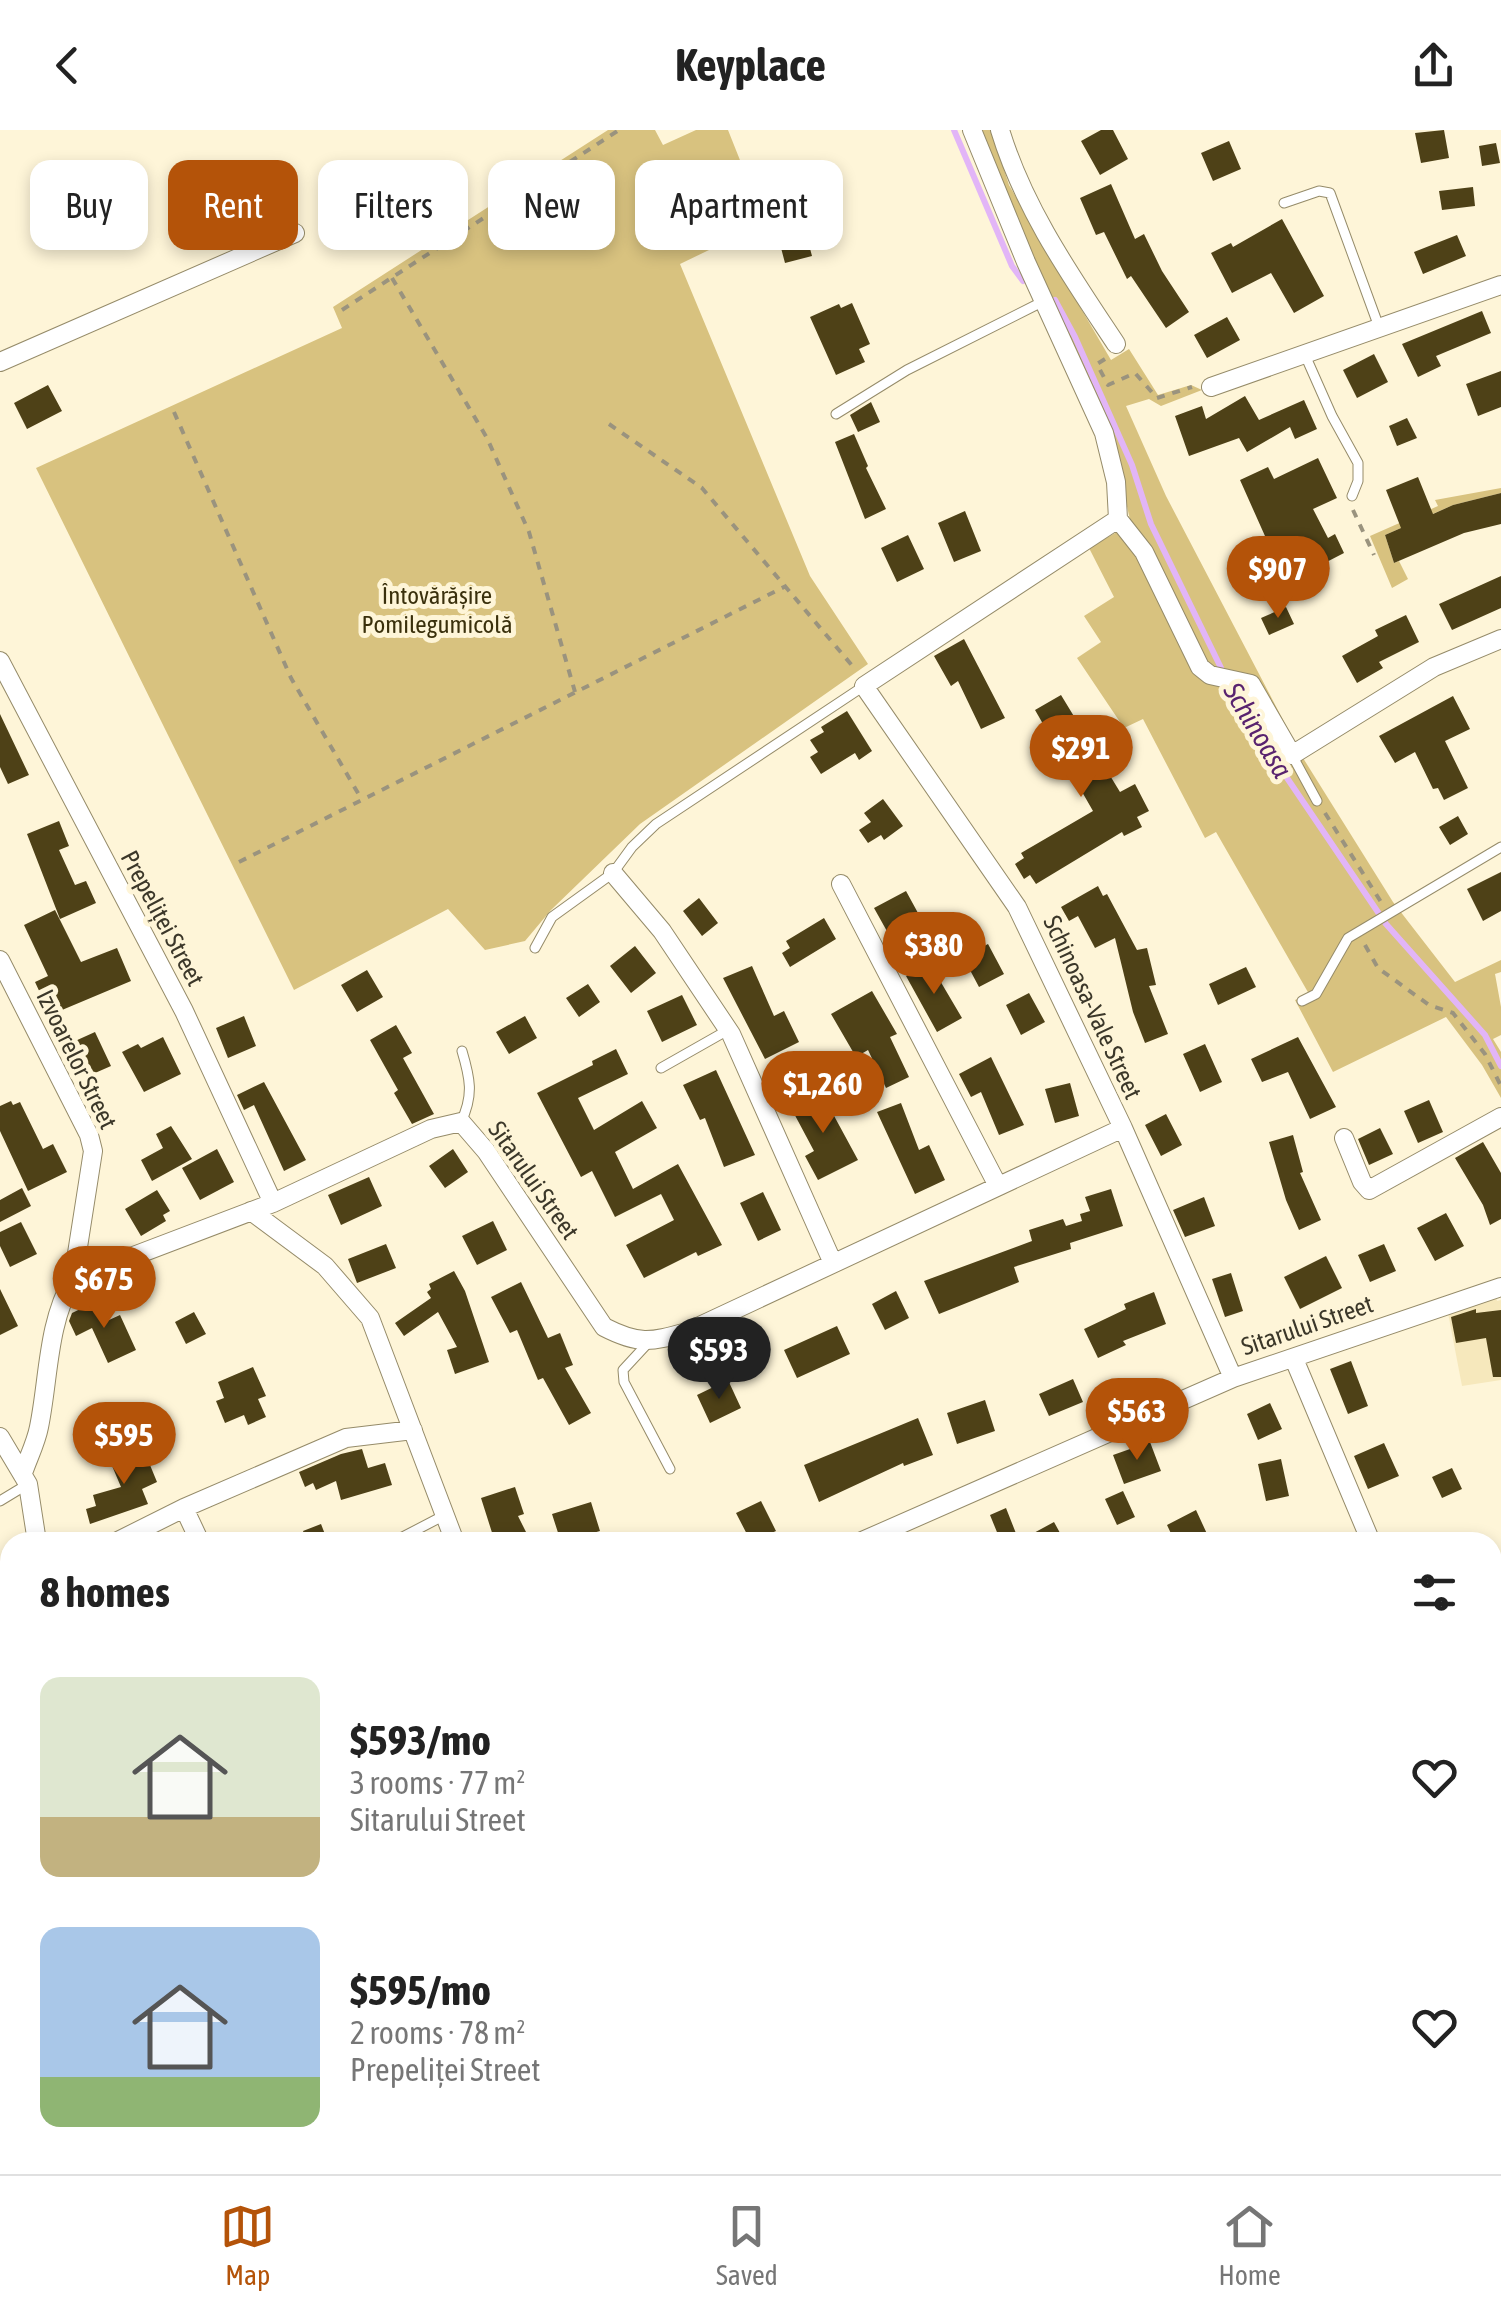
<!DOCTYPE html>
<html lang="en">
<head>
<meta charset="utf-8">
<style>
	:root { --surface:#fff; --page:#f2f2f2; --text:#222; --muted:#767676; --line:#e0e0e0; --accent:#b45309 }
	body { margin:0; font-family:"Asap Condensed",sans-serif; background:var(--page); color:var(--text); height:100vh; display:flex; flex-direction:column; font-size:38px; white-space:nowrap }
	* { box-sizing:border-box; margin:0 }
	p { font-size:32px; color:var(--muted) }
	.icon { flex:none; width:55px; height:55px; fill:none; stroke:currentColor; stroke-width:2; stroke-linecap:round; stroke-linejoin:round }
	.map { position:relative; flex:1; overflow:hidden }
	.details { position:absolute; left:0px; top:1402px; width:1502px; height:642px; display:flex; flex-direction:column; background:var(--surface); border-radius:30px 30px 0 0; box-shadow:0 5px 15px #0003 }
	.details>* { flex:none }
	.guide { position:absolute; left:30px; top:30px; width:1000px; height:90px; display:flex; gap:20px }
	.price { position:absolute; translate:-50% -85px; padding:0 22px; border-radius:35px; background:var(--accent); color:#fff; font-size:32px; line-height:65px; filter:drop-shadow(0 2px 5px #0008) }
	.price::after { content:''; position:absolute; left:50%; top:60px; width:30px; height:22px; margin-left:-15px; background:inherit; clip-path:polygon(0 0,100% 0,50% 100%) }
	.price.selected { background:#222; color:#fff }
	ul { padding:0; list-style:none }
	li { display:flex; align-items:center; gap:30px; height:250px; padding:0 40px }
	li span { display:grid; place-items:center; flex:none; width:280px; height:200px; border-radius:20px; color:#555 }
	li>.icon { margin-inline-start:auto }
	span .icon { width:120px; height:120px; fill:#fffc; stroke-width:1 }
	li b { font-size:42px }
	h2 { display:flex; justify-content:space-between; align-items:center; height:120px; padding:0 40px; font-size:42px }
	.pill { padding:0 35px; border-radius:20px; background:var(--surface); box-shadow:0 5px 15px #0003; font-size:35px; line-height:90px }
	.pill.selected { background:var(--accent); color:#fff }
	header { display:flex; justify-content:space-between; align-items:center; height:130px; padding:0 40px; background:var(--surface); font-size:45px; font-weight:700 }
	.menu { display:flex; justify-content:space-around; align-items:center; height:140px; border-top:2px solid var(--line); background:var(--surface); font-size:28px; color:var(--muted) }
	.menu a { display:grid; justify-items:center; gap:5px }
	.menu .selected { color:var(--accent) }
	.map>svg:first-child { display:block }
	.built { fill:#f6e8bc }
	.green { fill:#d8c27f }
	.lines { fill:none; stroke-linecap:round; stroke-linejoin:round }
	.stream { stroke:#e2b5f7; stroke-width:6 }
	.building { fill:#4e4117 }
	.lane-casing { stroke:#958b69; stroke-width:11 }
	.street-casing { stroke:#958b69; stroke-width:20 }
	.secondary-casing { stroke:#958b69; stroke-width:28 }
	.path { stroke:#9a937e; stroke-width:4; stroke-dasharray:8 8; stroke-linecap:butt }
	.lane { stroke:#fff; stroke-width:9 }
	.street { stroke:#fff; stroke-width:18 }
	.secondary { stroke:#fff; stroke-width:25 }
	.labels { text-anchor:middle; stroke-width:10; stroke-linejoin:round; paint-order:stroke }
	.park-label { font-size:25px; fill:#3a300c; stroke:#fef5d8 }
	.street-label { font-size:25px; fill:#3b3729; stroke:#fef5d8 }
	.water-label { font-size:28px; font-style:italic; fill:#59236f; stroke:#fef5d8 }
</style>
</head>
<body>
<header><svg class="icon" aria-label="back" viewBox="0 0 24 24"><path d="M15 5l-7 7 7 7"/></svg>Keyplace<svg class="icon" aria-label="share" viewBox="0 0 24 24"><path d="M12 15V3M7 8l5-5 5 5M5 13v7h14v-7"/></svg></header>
<div class="map">
<svg width="1501" height="2044" viewBox="0 0 1501 2044">
	<rect width="100%" height="100%" fill="#fef5d8"/>
	<path class="built" d="M1496 1166 1497 1171 1501 1170V1250L1462 1256 1448 1183Z"/>
	<path class="green" d="M608 0H655L663 15 696 0H728L765 93 680 134 810 446 868 534 640 694 551 780 525 811 485 820 448 779 294 860 36 338 342 198 333 177Z
		M980 0H991L1009 55 1111 230 1129 219 1158 265 1191 255 1202 260 1161 276 1149 269 1126 276 1166 366 1303 628 1393 772 1455 852 1501 830V842L1495 844 1501 877V905L1493 909 1501 922V968L1482 935 1446 887 1333 942 1295 870 1309 864 1216 702 1205 708 1143 589 1124 598 1077 528 1101 512 1084 486 1114 467 1089 418 1131 394 1116 328Z
		M1501 358V363L1453 375 1385 405 1394 433 1399 431 1408 449 1392 458 1370 406 1438 376 1435 370Z
		M0 1862 10 1882V1946L0 1927Z
		M0 1975 10 1996V2035H29L33 2044H6L0 2032Z"/>
	<g class="lines">
		<path class="stream" d="M954 0 1012 136 1023 151
			M1055 170 1075 207 1132 335 1151 394 1223 542
			M1228 553 1243 583 1386 794 1485 905 1501 936"/>
	</g>
	<path class="building" d="M1101 0H1113L1128 29 1100 45 1081 11Z
		M1444 0 1449 28 1421 33 1415 3Z
		M1229 11 1241 39 1213 51 1201 23Z
		M1496 13 1500 33 1482 36 1479 16Z
		M807 41 821 76 804 83 790 47Z
		M1111 54 1135 109 1144 104 1162 141 1189 182 1166 198 1131 146 1127 149 1104 102 1096 105 1080 68Z
		M1473 57 1475 76 1442 80 1439 61Z
		M1282 89 1324 166 1294 183 1271 143 1232 163 1211 123 1231 113 1233 117Z
		M803 92 812 126 785 133 776 99Z
		M1457 105 1466 126 1423 144 1414 122Z
		M852 173 870 214 859 219 865 232 836 245 810 187 839 174 841 178Z
		M1482 181 1491 203 1436 226 1441 236 1418 247 1402 214Z
		M1227 187 1240 210 1207 228 1194 205Z
		M1374 224 1388 252 1357 268 1343 240Z
		M1501 241V277L1478 286 1466 254Z
		M48 255 62 281 27 299 14 273Z
		M1245 266 1259 290 1304 270 1317 299 1295 309 1290 297 1247 322 1239 308 1189 326 1175 286 1202 276 1206 289Z
		M871 272 880 292 858 302 850 285Z
		M1407 288 1417 308 1397 316 1389 296Z
		M854 304 868 336 866 338 886 379 865 389 835 312Z
		M1318 328 1337 368 1313 379 1328 408 1335 404 1344 423 1313 439 1304 421 1250 450 1239 431 1269 415 1240 350 1268 337 1274 349Z
		M1418 347 1433 384 1453 375 1501 363V394L1464 403 1394 433 1385 405 1401 398 1386 360Z
		M965 381 981 421 954 432 938 393Z
		M908 405 924 439 897 452 881 418Z
		M1501 446V478L1452 500 1439 474Z
		M1286 477 1294 494 1269 505 1261 488Z
		M1406 485 1419 512 1379 532 1383 538 1357 553 1342 526 1378 506 1375 500Z
		M964 509 1005 588 981 599 958 551 951 556 934 526Z
		M1061 565 1120 662 1135 654 1149 681 1137 687 1142 697 1124 706 1122 702 1036 754 1030 745 1024 749 1015 734 1024 728 1021 723 1093 681 1035 580Z
		M1453 566 1470 599 1445 611 1468 658 1444 670 1438 658 1433 659 1415 622 1395 633 1379 606Z
		M847 581 872 621 859 630 855 623 821 644 810 627 818 622 810 610 824 602 821 597Z
		M0 584 29 645 8 654 0 637Z
		M883 669 903 696 884 710 881 705 868 713 859 700 871 692 864 683Z
		M1458 686 1468 704 1450 715 1439 697Z
		M59 691 69 716 59 720 75 755 86 751 96 773 60 789 27 704Z
		M1501 742V781L1483 791 1467 759Z
		M1098 756 1103 766 1107 764 1137 820 1147 818 1156 855 1149 856 1168 904 1145 913 1133 882 1115 808 1095 818 1078 786 1069 791 1061 777Z
		M906 761 924 794 893 812 874 778Z
		M699 768 718 793 702 806 683 781Z
		M55 780 81 832 117 818 131 851 62 880 59 874 48 880 35 852 48 846 24 795Z
		M824 788 836 809 790 837 782 823 790 818 786 811Z
		M988 814 1004 844 979 857 963 827Z
		M635 816 656 843 631 863 610 836Z
		M929 832 962 888 937 902 906 846Z
		M752 836 774 886 784 881 799 912 765 929 723 848Z
		M1246 837 1256 857 1218 875 1209 854Z
		M367 840 383 867 357 882 341 855Z
		M588 854 600 872 579 887 566 868Z
		M872 861 897 904 890 907 909 947 886 958 868 920 856 927 831 884Z
		M1029 863 1045 892 1021 905 1006 875Z
		M682 865 697 895 662 912 647 881Z
		M244 886 256 916 228 928 216 898Z
		M525 886 537 908 509 924 496 902Z
		M396 895 412 923 403 928 434 984 412 994 394 963 398 960 370 910Z
		M95 902 111 936 79 950 64 916Z
		M163 907 181 944 144 962 122 922 138 914 141 918Z
		M1298 907 1336 977 1310 989 1288 942 1262 952 1251 929Z
		M1205 914 1222 952 1200 962 1183 924Z
		M616 919 628 944 578 968 594 1000 642 971 657 998 615 1022 633 1059 678 1034 722 1115 698 1126 696 1122 644 1148 626 1115 674 1090 661 1064 615 1087 592 1041 581 1047 537 963 593 935 592 931Z
		M991 927 1024 995 999 1005 981 962 971 967 959 944Z
		M716 940 755 1025 724 1037 705 988 700 990 683 955Z
		M264 952 306 1030 284 1041 254 975 244 980 237 965Z
		M1070 953 1079 986 1055 993 1045 959Z
		M820 960 858 1030 818 1050 805 1026 814 1021 790 976Z
		M1429 970 1443 1002 1418 1013 1404 981Z
		M11 971 13 975 20 972 43 1019 53 1014 67 1042 28 1061 0 1001V976Z
		M901 973 919 1020 929 1015 945 1050 915 1064 877 982Z
		M1166 984 1182 1015 1161 1026 1145 995Z
		M171 996 192 1029 152 1051 141 1030 163 1018 156 1004Z
		M1380 998 1393 1024 1369 1035 1358 1009Z
		M1293 1005 1303 1042 1300 1043 1321 1090 1299 1100 1286 1070 1269 1012Z
		M1483 1012 1501 1043V1089L1490 1095 1483 1075 1455 1028Z
		M217 1019 234 1052 200 1070 182 1038Z
		M453 1019 468 1042 445 1058 429 1036Z
		M369 1047 382 1076 341 1095 328 1065Z
		M22 1058 31 1076 0 1092V1070Z
		M1111 1059 1123 1096 1070 1113 1071 1119 1014 1137 1019 1152 939 1184 924 1151 1032 1111 1029 1100 1063 1089 1066 1096 1082 1091 1080 1084 1090 1081 1085 1067Z
		M157 1060 170 1081 163 1085 166 1091 141 1106 125 1079Z
		M763 1062 781 1100 758 1111 740 1073Z
		M1204 1067 1215 1096 1185 1107 1173 1080Z
		M1446 1083 1464 1116 1435 1131 1417 1098Z
		M493 1091 507 1120 477 1135 462 1106Z
		M21 1092 37 1124 10 1137 0 1116V1102Z
		M386 1114 396 1138 357 1153 348 1129Z
		M1384 1114 1396 1141 1370 1152 1358 1125Z
		M1326 1126 1342 1158 1300 1179 1284 1147Z
		M454 1141 465 1161 489 1232 455 1244 447 1220 457 1217 438 1182 404 1206 395 1193 431 1168 427 1162 431 1159 429 1154Z
		M1231 1143 1243 1181 1225 1187 1212 1149Z
		M521 1152 548 1208 560 1203 573 1235 565 1238 591 1283 569 1295 543 1248 538 1250 517 1200 510 1203 491 1167Z
		M0 1159 18 1196 0 1205Z
		M896 1161 909 1188 885 1200 872 1174Z
		M1154 1162 1166 1194 1123 1211 1126 1215 1098 1228 1084 1199 1126 1179 1124 1174Z
		M99 1170 109 1190 120 1185 136 1220 108 1233 92 1198 76 1206 69 1191 72 1183Z
		M1476 1179V1183L1501 1180V1247H1493L1486 1208 1456 1213 1451 1187Z
		M194 1182 206 1204 186 1214 175 1192Z
		M837 1196 850 1224 797 1248 784 1220Z
		M1351 1231 1368 1276 1348 1284 1330 1239Z
		M253 1237 266 1266 258 1269 266 1287 248 1295 244 1285 225 1293 216 1271 224 1268 218 1252Z
		M1073 1249 1083 1272 1049 1286 1039 1264Z
		M728 1250 741 1278 710 1293 697 1265Z
		M985 1270 995 1301 957 1314 947 1283Z
		M1270 1273 1282 1299 1258 1310 1247 1284Z
		M918 1288 933 1325 904 1336 903 1333 819 1372 804 1335Z
		M1150 1312 1161 1341 1124 1354 1113 1325Z
		M1384 1313 1399 1346 1368 1359 1354 1326Z
		M143 1318 157 1352 142 1359 148 1374 90 1394 86 1379 96 1376 93 1365 121 1357 110 1331Z
		M362 1319 368 1338 385 1333 392 1355 341 1370 336 1351 316 1360 313 1353 305 1357 299 1342 341 1324Z
		M1281 1329 1289 1366 1266 1371 1258 1334Z
		M1452 1338 1462 1359 1442 1368 1432 1347Z
		M515 1357 524 1384 518 1386 531 1412H495L481 1368Z
		M1123 1361 1135 1387 1117 1395 1105 1369Z
		M761 1371 776 1401 751 1412 736 1383Z
		M591 1372 600 1401 561 1412 552 1384Z
		M1006 1378 1019 1411 1054 1392 1065 1412H1001L990 1385Z
		M1196 1380 1208 1406 1195 1412H1175L1167 1395Z
		M321 1394 328 1412H307L303 1401Z"/>
	<g class="lines">
		<g class="lane-casing">
			<path id="lane" d="M1284 73 1319 61 1330 63 1379 197
				M1305 225 1332 286 1358 333V351L1352 366
				M836 284 907 240 1044 171
				M1292 625 1317 671
				M535 818 552 787 613 743 632 717 656 694 864 556
				M1302 871 1316 864 1348 808 1501 717
				M661 938 728 900
				M461 992C474 965 470 948 462 921
				M648 1213 623 1240 624 1252 670 1339
				M0 1371 28 1354
				M393 1412 445 1385"/>
		</g>
		<g class="street-casing">
			<path id="street" d="M972 0 1026 132 1104 303 1116 352 1118 389 1144 422 1200 537 1210 545 1251 554 1292 625 1434 537 1501 509
				M1000 0C1024 79 1071 146 1116 214
				M0 232 295 103
				M1211 257 1501 155
				M1118 389 864 556 1017 777 1123 998 1233 1248
				M0 531 184 881 273 1073
				M613 743 662 801 731 904 832 1131
				M841 754 998 1056
				M0 830 89 1005 93 1021 73 1149C47 1194 49 1248 39 1297 36 1313 28 1328 23 1343
				M1344 1008 1362 1052 1369 1060 1501 987
				M251 1081 325 1136 370 1188 455 1412
				M73 1149 273 1073 431 999 461 992 486 1021 604 1197C639 1215 650 1212 687 1202L1123 998
				M1294 1229 1371 1412
				M0 1307 28 1354 37 1412
				M184 1378 200 1412
				M116 1412 184 1378 346 1308 413 1300
				M860 1412 1233 1248 1501 1157
				M0 1483 10 1501
				M322 2035 327 2044
				M546 2035 551 2044
				M770 2035 775 2044
				M1041 2035 1045 2044
				M1264 2035 1268 2044
				M1478 2035 1482 2044
				M84 2044 98 2035"/>
		</g>
		<g class="secondary-casing">
			<path id="secondary" d="M0 1958 10 1978
				M39 2035 44 2044"/>
		</g>
		<path class="path" d="M392 148 487 308 529 402 575 562
			M342 180 619 0
			M1105 229 1097 234 1108 255 1135 243 1157 268 1192 257
			M174 282 291 548 362 670
			M609 294 702 358 855 539
			M1353 380 1374 425
			M1325 683 1381 772
			M239 732 786 456
			M1365 815 1378 838 1429 875 1453 883 1485 924 1501 956"/>
		<use href="#lane" class="lane"/>
		<use href="#street" class="street"/>
		<use href="#secondary" class="secondary"/>
	</g>
	<g class="labels">
		<g class="park-label">
			<text x="437" y="474">Întovărășire<tspan x="437" dy="29">Pomilegumicolă</tspan></text>
		</g>
		<g class="street-label">
			<text transform="translate(163 788) rotate(62)" y="9">Prepeliței Street</text>
			<text transform="translate(1093 877) rotate(65)" y="9">Schinoasa-Vale Street</text>
			<text transform="translate(77 929) rotate(64)" y="9">Izvoarelor Street</text>
			<text transform="translate(534 1050) rotate(55)" y="9">Sitarului Street</text>
			<text transform="translate(1307 1195) rotate(-19)" y="9">Sitarului Street</text>
		</g>
		<g class="water-label">
			<text transform="translate(1258 600) rotate(59)" y="10">Schinoasa</text>
		</g>
	</g>
</svg>
<b class="price" style="left:1278px;top:491px">$907</b>
<b class="price" style="left:1081px;top:670px">$291</b>
<b class="price" style="left:934px;top:867px">$380</b>
<b class="price" style="left:823px;top:1006px">$1,260</b>
<b class="price" style="left:104px;top:1201px">$675</b>
<b class="price selected" style="left:719px;top:1272px">$593</b>
<b class="price" style="left:1137px;top:1333px">$563</b>
<b class="price" style="left:124px;top:1357px">$595</b>
<div class="guide">
<a class="pill">Buy</a>
<a class="pill selected">Rent</a>
<a class="pill">Filters</a>
<a class="pill">New</a>
<a class="pill">Apartment</a>
</div>
<section class="details">
<h2>8 homes<svg class="icon" aria-label="filters" viewBox="0 0 24 24"><path d="M4 7h16M4 17h16"/><circle cx="9" cy="7" r="2"/><circle cx="15" cy="17" r="2"/></svg></h2>
<ul>
<li><span style="background:linear-gradient(#dfe7d0 70%,#c2b280 0)"><svg class="icon" aria-label="home" viewBox="0 0 24 24"><path d="M3 11l9-7 9 7M6 9v11h12V9"/></svg></span><div><b>$593/mo</b><p>3 rooms · 77 m²</p><p>Sitarului Street</p></div><svg class="icon" aria-label="heart" viewBox="0 0 24 24"><path d="M12 20l-8-8c-3-5 5-10 8-4 3-6 11-1 8 4z"/></svg></li>
<li><span style="background:linear-gradient(#a9c7e8 75%,#8fb573 0)"><svg class="icon" aria-label="home" viewBox="0 0 24 24"><path d="M3 11l9-7 9 7M6 9v11h12V9"/></svg></span><div><b>$595/mo</b><p>2 rooms · 78 m²</p><p>Prepeliței Street</p></div><svg class="icon" aria-label="heart" viewBox="0 0 24 24"><path d="M12 20l-8-8c-3-5 5-10 8-4 3-6 11-1 8 4z"/></svg></li>
</ul>
</section>
</div>
<nav class="menu">
<a class="selected"><svg class="icon" aria-label="map" viewBox="0 0 24 24"><path d="M3 6l6-2 6 2 6-2v14l-6 2-6-2-6 2zM9 4v14M15 6v14"/></svg>Map</a>
<a><svg class="icon" aria-label="saved" viewBox="0 0 24 24"><path d="M7 4h10v16l-5-4-5 4z"/></svg>Saved</a>
<a><svg class="icon" aria-label="home" viewBox="0 0 24 24"><path d="M3 11l9-7 9 7M6 9v11h12V9"/></svg>Home</a>
</nav>
</body>
</html>
